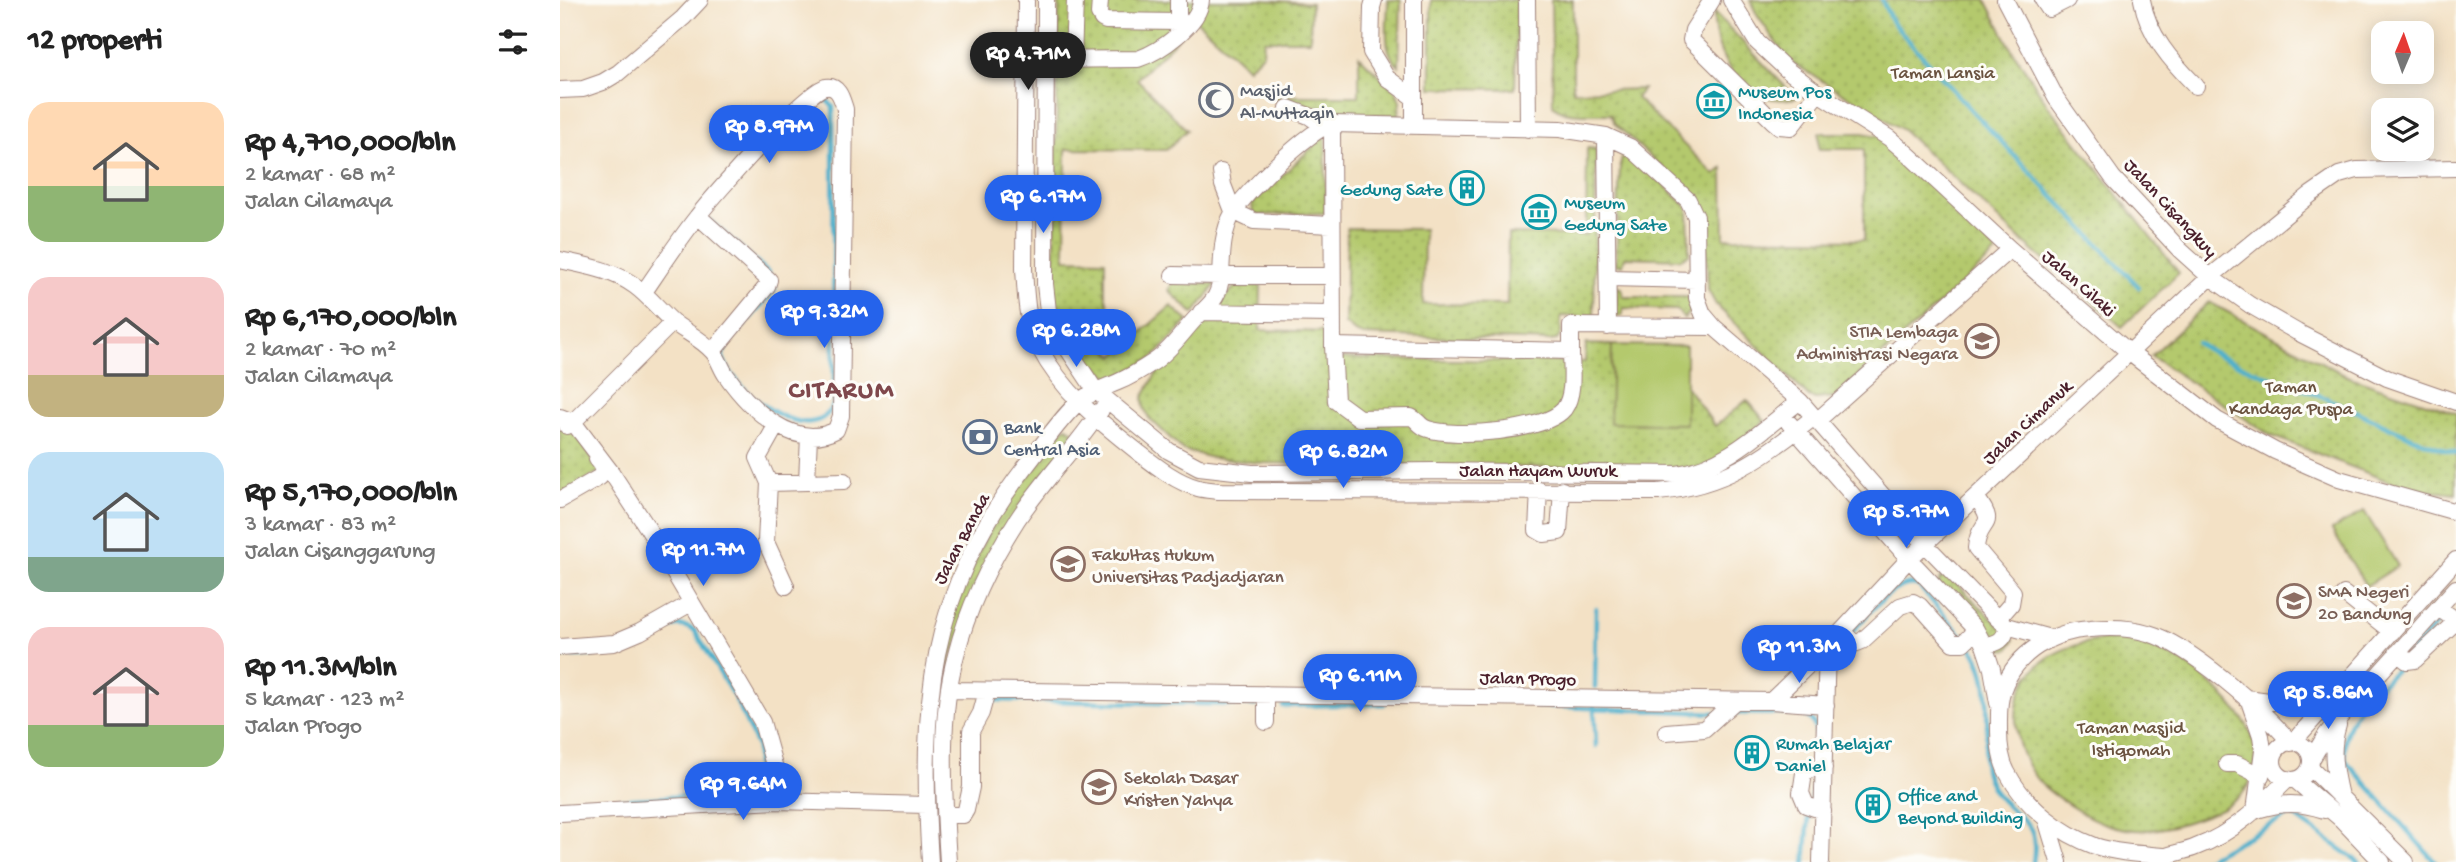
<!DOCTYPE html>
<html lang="id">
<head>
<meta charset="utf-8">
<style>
	:root { --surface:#fff; --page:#f6f6f6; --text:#222; --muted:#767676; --accent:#2563eb }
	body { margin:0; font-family:"Gochi Hand",sans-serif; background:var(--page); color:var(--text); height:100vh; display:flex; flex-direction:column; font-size:26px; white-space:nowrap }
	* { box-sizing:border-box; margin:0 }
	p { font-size:23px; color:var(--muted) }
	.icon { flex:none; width:38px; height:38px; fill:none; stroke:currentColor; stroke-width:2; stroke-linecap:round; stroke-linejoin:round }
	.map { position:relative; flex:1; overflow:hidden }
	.drawer { display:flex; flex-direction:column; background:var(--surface); width:560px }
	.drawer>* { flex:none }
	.needle { width:46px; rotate:2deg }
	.tools { position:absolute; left:1811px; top:21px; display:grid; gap:14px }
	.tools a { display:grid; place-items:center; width:63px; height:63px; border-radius:14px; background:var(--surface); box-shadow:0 4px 18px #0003; font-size:35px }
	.price { position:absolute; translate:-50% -60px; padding:0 16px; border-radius:24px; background:var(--accent); color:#fff; font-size:23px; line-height:46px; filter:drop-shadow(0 2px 4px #0008) }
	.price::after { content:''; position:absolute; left:50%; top:42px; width:21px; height:16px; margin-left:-10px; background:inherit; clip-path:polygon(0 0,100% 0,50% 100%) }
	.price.active { background:#222; color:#fff }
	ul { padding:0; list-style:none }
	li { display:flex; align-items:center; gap:21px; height:175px; padding:0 28px }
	li span { display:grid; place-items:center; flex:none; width:196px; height:140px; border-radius:21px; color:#555 }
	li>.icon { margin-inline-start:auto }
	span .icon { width:84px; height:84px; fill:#fffc; stroke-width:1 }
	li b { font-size:30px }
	h2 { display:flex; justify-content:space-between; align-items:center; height:84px; padding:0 28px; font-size:30px }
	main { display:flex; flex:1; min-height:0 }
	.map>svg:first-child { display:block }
	.grass { fill:url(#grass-dots); stroke:#7f744c; stroke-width:2 }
	.garden { fill:url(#garden-furrows); stroke:#7f744c; stroke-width:2 }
	.pitch { fill:#b4c96d; stroke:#7f744c; stroke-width:2 }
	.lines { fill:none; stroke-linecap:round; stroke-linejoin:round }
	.stream { stroke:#4db0cc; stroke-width:4.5 }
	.minor-casing { stroke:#9e8078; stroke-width:18 }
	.minor { stroke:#fff; stroke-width:16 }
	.labels { text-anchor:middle; stroke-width:6; stroke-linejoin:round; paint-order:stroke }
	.park-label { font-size:19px; fill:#6a523f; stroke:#fdfcf7 }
	.worship-label { font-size:19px; fill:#5b616d; stroke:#fdfcf7; text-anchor:start }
	.culture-label { font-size:19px; fill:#0d838f; stroke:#fdfcf7; text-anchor:start }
	.street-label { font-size:19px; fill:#4a1f2b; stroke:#fdfcf7 }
	.education-label { font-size:19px; fill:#785e54; stroke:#fdfcf7; text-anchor:start }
	.service-label { font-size:19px; fill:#4e5e75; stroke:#fdfcf7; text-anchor:start }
	.district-label { font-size:26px; font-weight:bold; letter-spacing:2px; fill:#7f484c; stroke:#fdfcf7 }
</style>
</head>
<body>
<main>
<section class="drawer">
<h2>12 properti<svg class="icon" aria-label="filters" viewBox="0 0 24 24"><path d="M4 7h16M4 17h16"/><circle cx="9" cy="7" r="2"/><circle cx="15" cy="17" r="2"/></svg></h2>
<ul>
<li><span style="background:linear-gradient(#ffd9b3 60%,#8fb573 0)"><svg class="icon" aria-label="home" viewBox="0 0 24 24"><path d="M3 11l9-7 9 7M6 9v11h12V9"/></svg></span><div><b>Rp 4,710,000/bln</b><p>2 kamar · 68 m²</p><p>Jalan Cilamaya</p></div></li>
<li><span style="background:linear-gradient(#f6c9c9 70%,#c2b280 0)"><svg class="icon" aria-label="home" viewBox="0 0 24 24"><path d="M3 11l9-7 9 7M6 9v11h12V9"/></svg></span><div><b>Rp 6,170,000/bln</b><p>2 kamar · 70 m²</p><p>Jalan Cilamaya</p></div></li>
<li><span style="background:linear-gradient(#bfe0f5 75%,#7fa58c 0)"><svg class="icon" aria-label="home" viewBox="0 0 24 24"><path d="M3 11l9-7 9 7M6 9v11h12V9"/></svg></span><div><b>Rp 5,170,000/bln</b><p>3 kamar · 83 m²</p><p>Jalan Cisanggarung</p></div></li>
<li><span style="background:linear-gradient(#f6c9c9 70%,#8fb573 0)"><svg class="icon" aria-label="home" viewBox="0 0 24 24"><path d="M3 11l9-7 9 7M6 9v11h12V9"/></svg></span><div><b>Rp 11.3M/bln</b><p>5 kamar · 123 m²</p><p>Jalan Progo</p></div></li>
</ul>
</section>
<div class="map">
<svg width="1896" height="862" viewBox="0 0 1896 862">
	<defs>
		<pattern id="grass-dots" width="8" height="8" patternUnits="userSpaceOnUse" patternTransform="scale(1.75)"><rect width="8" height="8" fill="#b4c96d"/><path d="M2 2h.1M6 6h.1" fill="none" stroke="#9cac5f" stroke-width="1.8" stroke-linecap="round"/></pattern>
		<pattern id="garden-furrows" width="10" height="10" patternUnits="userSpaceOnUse" patternTransform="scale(1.75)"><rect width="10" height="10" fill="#b4c96d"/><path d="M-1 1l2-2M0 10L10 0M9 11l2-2" fill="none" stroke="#9cac5f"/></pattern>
	</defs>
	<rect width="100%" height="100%" fill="#fdfcf7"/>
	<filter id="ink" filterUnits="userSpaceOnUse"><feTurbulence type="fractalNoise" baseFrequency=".0143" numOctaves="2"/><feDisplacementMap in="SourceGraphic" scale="14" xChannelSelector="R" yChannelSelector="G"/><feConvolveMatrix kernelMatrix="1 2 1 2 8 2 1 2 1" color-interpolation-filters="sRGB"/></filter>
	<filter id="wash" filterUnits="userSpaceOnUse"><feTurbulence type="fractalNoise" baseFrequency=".00686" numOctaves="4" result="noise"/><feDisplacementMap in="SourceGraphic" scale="28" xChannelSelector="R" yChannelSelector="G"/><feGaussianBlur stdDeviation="1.57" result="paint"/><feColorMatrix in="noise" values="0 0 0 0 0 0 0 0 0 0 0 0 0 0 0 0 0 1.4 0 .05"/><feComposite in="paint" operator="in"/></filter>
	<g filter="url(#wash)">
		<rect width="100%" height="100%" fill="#f3e1c5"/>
		<path class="grass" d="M499 0H703L751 3 750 40H704L703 53 688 68 636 20 577 79 627 130 606 150 506 149 505 259 545 260V293L549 309 528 329 554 356 611 306 628 321 593 358 552 380C533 363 510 344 500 320 491 296 495 265 495 240 495 160 498 80 499 0Z
			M828 0H841L839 66C821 53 828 20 828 0Z
			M871 0H957L955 89 871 88Z
			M991 0H1013V91L1083 89 1076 98 1155 175 1163 168 1164 238 1304 240V149H1259V133H1302L1319 136 1389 200 1437 252 1275 397 1256 399 1249 397 1156 305 1148 290 1145 211 1139 202 1055 124 1050 114C1033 113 1005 118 993 105Z
			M1190 0H1426L1451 48 1489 107 1619 273 1562 327 1463 242 1343 130 1228 60 1197 15Z
			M1154 12 1236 98C1185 109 1152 58 1154 12Z
			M799 56 836 91 840 101 839 115 772 114 762 106H723L713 96H799Z
			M763 137H766L765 213 697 215 693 213 692 204Z
			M1027 148 1036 149 1034 317 1001 316V334L997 340 989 341 803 335 795 332 785 324 787 228 864 229 863 304 947 305 948 234 1026 235Z
			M1071 153 1128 208 1129 254 1121 259 1065 257 1063 265H1056L1060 166 1062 158Z
			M613 282 656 284 634 314 610 292 609 289Z
			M676 286H701L700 330 767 332V358L1025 362 1026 344 1052 345 1051 423 1125 424 1126 386 1155 426 1187 400 1205 421 1143 470 702 463 652 458 623 450 589 418 584 408 583 398 603 361Z
			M1057 287 1062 288 1063 297H1128L1134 306 1124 319 1117 310 1063 308V314L1059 317 1056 314Z
			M1649 302 1787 376 1896 413V494L1843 487 1710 435 1591 356Z
			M0 418 11 426 40 471 0 496Z
			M1555 639C1600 644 1638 667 1668 701 1682 716 1696 734 1696 756 1696 786 1676 804 1650 814 1631 821 1609 829 1588 830 1562 832 1535 822 1514 808 1500 799 1486 790 1476 778 1463 761 1456 740 1456 719 1457 661 1505 642 1555 639Z"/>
		<path class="garden" d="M507 427 515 433 513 437 479 480 391 656 383 862H372L373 695 392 610 432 524 502 430Z
			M1388 575 1454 640 1449 649 1440 650 1378 585 1380 579Z"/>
		<path class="pitch" d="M1052 345 1126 346V424L1050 423Z
			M1804 511 1838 566 1806 586 1772 530Z"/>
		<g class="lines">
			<path class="stream" d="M1322 0 1332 22 1413 112 1579 287
				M263 96 273 107 274 403C253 455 170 389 162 355L169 342 214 291 215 287 208 272 143 215 142 212 240 113 257 98Z
				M1637 343C1675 368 1720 379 1761 396 1806 414 1849 440 1896 453
				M1290 634C1305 619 1335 576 1359 586L1403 637
				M1409 644C1429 669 1428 701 1427 731 1426 751 1420 764 1430 783 1447 820 1482 812 1473 862
				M0 656 32 655 50 650
				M1847 656 1882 618
				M1840 666C1814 693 1776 719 1786 761L1875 862
				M1035 687 1036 608
				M431 700 696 705
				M1034 705 1036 746
				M723 706 824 704
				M976 706 1156 713
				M1169 713 1241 714C1253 717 1255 725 1257 737
				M1251 801 1255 772
				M0 803 183 793 192 789 197 776V746L176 700 135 631C118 620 104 629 87 636
				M1245 862 1249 815
				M1640 862 1731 814 1799 862"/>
		</g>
	</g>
	<g filter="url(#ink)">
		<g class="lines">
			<g class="minor-casing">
				<path id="minor" d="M466 0 464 269C466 296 466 323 479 347 502 392 540 422 578 452 596 466 616 482 638 488 645 490 652 490 659 491L1098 492C1164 486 1203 458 1254 417
					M486 0 485 284 488 311 496 331 535 390 609 451 639 467 692 473 874 471 1117 474C1166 467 1202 430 1240 401
					M540 0 539 14 542 19 546 21 618 22
					M618 0V22L624 28
					M814 0 812 7 811 52 827 78 854 98
					M967 0 968 129
					M1152 0 1133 30 1131 40 1213 121 1219 126 1231 127 1258 93
					M1171 0 1197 42 1227 70 1258 93 1329 138 1350 156 1450 249 1570 353 1657 420 1715 451 1779 479 1896 512
					M1445 0 1496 98 1553 178 1620 250 1650 277 1690 305 1737 332 1827 378 1896 402
					M1483 0 1489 9 1507 0
					M1582 0C1588 35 1612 62 1636 86
					M475 60 578 59C599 52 640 24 641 0
					M513 60 515 0
					M0 90 23 89 43 82 58 73 123 18 140 0
					M728 108 749 116 763 126
					M854 125V0
					M1046 136 1048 327
					M661 172 663 185 673 211 694 221 771 225
					M138 216 209 280 207 286 153 351
					M0 260C27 266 53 270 75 286 90 297 100 311 114 323 126 332 143 340 153 352 159 359 161 368 166 375 189 408 234 452 276 430L281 416 285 109C282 100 279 85 266 87 248 88 152 197 137 217 118 241 101 267 84 292
					M613 275 661 276C662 255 662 232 673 213 684 193 751 128 772 124
					M1048 278 1136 280
					M641 312 772 314
					M1154 327 1143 314 1137 298 1136 217 1128 200 1070 147 1046 136 1000 129 772 124 773 346 1011 351V326L1154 327 1240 401 1365 544 1438 619 1447 626 1490 638
					M773 346 776 401 799 418 851 417C858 420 860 427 868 429 894 438 985 432 1004 409 1015 394 1011 368 1011 351
					M0 417 13 422 51 472 87 527 202 722 214 765 217 801
					M1258 420 1450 249
					M1229 423 1349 559 1416 630 1424 645 1432 669 1438 703
					M7 426 13 422 113 322
					M216 426 198 458 209 483 206 542 226 586
					M247 481 249 436
					M209 483 284 481
					M979 490 977 530 984 534 999 532 1002 490
					M1416 497C1440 529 1418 518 1416 548L1453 592 1451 604 1438 619
					M0 500 40 477 44 468 37 459
					M1784 594 1832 632
					M1282 631 1292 641 1297 643 1302 641 1340 606 1353 602 1360 606 1393 643H1403L1416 630
					M1424 645C1438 644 1445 640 1447 626
					M0 647 54 643 80 632 131 603
					M1837 653 1847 661 1855 660 1890 627 1893 623 1890 616 1878 608
					M389 690 1211 701 1266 705
					M1686 698 1733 704 1776 695
					M1211 701 1267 647 1349 559 1650 277 1750 195 1779 175 1797 170 1896 168
					M1690 704 1701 736 1703 750 1695 811
					M706 722V694
					M1778 725C1770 750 1774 771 1780 796
					M1106 732 1144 729 1175 701
					M1733 742 1896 560
					M1713 761a19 19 0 1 1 38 0a19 19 0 1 1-38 0Z
					M1751 760 1766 735 1781 716 1896 588
					M1667 764H1677L1701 776
					M1750 767 1846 862
					M1735 780 1782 820 1822 862
					M1697 810C1722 802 1740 802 1764 810
					M1263 811 1246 805 1241 793 1244 773 1253 768H1264
					M0 813 217 801 366 805
					M385 815H403L406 810 411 787V731L421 713 427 691
					M1486 819 1499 862
					M1604 856C1581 854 1557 853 1535 846 1500 833 1465 807 1447 772 1441 761 1439 744 1439 731 1439 717 1438 702 1443 689 1456 652 1494 631 1530 629 1550 627 1569 627 1588 633 1630 645 1702 709 1731 743
					M1595 861C1608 853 1622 853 1636 847 1672 834 1701 806 1728 779
					M370 862C360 706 367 594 466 466 482 446 501 417 520 401 532 391 544 388 558 382 570 377 583 369 595 361 611 350 622 333 635 319 650 303 659 300 661 276H772
					M388 862C384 795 378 721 396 655 408 607 430 562 457 520 482 482 515 449 541 410
					M1261 862 1267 647"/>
			</g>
			<use href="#minor" class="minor"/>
		</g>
	</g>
	<defs>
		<g id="mosque-ring" transform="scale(1.75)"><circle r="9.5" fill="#fdfcf7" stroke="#6b7280" stroke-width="1.5"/><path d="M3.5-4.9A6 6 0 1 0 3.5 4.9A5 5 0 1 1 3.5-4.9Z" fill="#6b7280"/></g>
		<g id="museum-ring" transform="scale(1.75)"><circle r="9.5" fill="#fdfcf7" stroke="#0f9aa8" stroke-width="1.5"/><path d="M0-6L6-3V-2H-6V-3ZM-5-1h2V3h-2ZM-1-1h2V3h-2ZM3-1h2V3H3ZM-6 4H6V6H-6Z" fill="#0f9aa8"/></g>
		<g id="building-ring" transform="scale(1.75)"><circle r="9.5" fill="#fdfcf7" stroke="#0f9aa8" stroke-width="1.5"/><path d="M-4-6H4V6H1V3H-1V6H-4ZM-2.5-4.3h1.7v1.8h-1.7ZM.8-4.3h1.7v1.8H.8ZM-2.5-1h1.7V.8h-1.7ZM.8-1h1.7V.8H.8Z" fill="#0f9aa8"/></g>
		<g id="university-ring" transform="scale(1.75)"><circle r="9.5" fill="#fdfcf7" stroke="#8d6e63" stroke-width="1.5"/><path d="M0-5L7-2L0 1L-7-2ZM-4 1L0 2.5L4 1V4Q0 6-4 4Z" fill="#8d6e63"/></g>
		<g id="bank-ring" transform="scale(1.75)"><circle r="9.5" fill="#fdfcf7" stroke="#5c6f8a" stroke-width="1.5"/><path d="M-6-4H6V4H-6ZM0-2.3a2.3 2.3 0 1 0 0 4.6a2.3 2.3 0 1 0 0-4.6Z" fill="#5c6f8a"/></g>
		<g id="school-ring" transform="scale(1.75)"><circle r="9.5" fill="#fdfcf7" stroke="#8d6e63" stroke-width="1.5"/><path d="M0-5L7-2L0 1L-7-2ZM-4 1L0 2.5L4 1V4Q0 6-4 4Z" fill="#8d6e63"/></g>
	</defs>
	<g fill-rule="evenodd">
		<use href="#mosque-ring" x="656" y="100"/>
		<use href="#museum-ring" x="1154" y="101"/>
		<use href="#building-ring" x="907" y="188"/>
		<use href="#museum-ring" x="979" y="212"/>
		<use href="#university-ring" x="1422" y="341"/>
		<use href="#bank-ring" x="420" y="437"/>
		<use href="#university-ring" x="508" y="564"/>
		<use href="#school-ring" x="1734" y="601"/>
		<use href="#building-ring" x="1192" y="753"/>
		<use href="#school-ring" x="539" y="787"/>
		<use href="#building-ring" x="1313" y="805"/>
	</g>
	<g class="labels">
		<g class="park-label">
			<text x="1383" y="78">Taman Lansia</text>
			<text x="1731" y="392">Taman<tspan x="1731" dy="22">Kandaga Puspa</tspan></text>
			<text x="1571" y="733">Taman Masjid<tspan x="1571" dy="22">Istiqomah</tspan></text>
		</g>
		<g class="worship-label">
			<text x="680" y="96">Masjid<tspan x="680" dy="22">Al-Muttaqin</tspan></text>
		</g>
		<g class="culture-label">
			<text x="1178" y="97">Museum Pos<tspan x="1178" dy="22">Indonesia</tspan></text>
			<text x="883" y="195" text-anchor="end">Gedung Sate</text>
			<text x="1004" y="208">Museum<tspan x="1004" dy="22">Gedung Sate</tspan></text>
			<text x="1216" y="749">Rumah Belajar<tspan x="1216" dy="22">Daniel</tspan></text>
			<text x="1338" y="801">Office and<tspan x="1338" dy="22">Beyond Building</tspan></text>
		</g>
		<g class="street-label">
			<text transform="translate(1612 207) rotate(47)" y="7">Jalan Cisangkuy</text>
			<text transform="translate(1520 282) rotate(41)" y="7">Jalan Cilaki</text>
			<text transform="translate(1466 421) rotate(-43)" y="7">Jalan Cimanuk</text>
			<text x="978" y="476">Jalan Hayam Wuruk</text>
			<text transform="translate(400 538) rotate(-62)" y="7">Jalan Banda</text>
			<text transform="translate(968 677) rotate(1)" y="7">Jalan Progo</text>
		</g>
		<g class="education-label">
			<text x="1398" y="337" text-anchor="end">STIA Lembaga<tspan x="1398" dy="22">Administrasi Negara</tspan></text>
			<text x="532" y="560">Fakultas Hukum<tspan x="532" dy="22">Universitas Padjadjaran</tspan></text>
			<text x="1758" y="597">SMA Negeri<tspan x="1758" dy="22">20 Bandung</tspan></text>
			<text x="564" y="783">Sekolah Dasar<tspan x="564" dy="22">Kristen Yahya</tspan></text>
		</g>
		<g class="service-label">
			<text x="444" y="433">Bank<tspan x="444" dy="22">Central Asia</tspan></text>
		</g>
		<g class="district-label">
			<text x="282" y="397">CITARUM</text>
		</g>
	</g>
</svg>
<div class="tools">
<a><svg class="needle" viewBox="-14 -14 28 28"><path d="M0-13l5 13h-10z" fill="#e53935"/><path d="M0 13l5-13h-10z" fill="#767676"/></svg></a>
<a><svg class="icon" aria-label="layers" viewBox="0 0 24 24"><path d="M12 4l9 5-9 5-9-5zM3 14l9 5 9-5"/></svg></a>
</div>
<b class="price active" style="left:468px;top:92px">Rp 4.71M</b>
<b class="price" style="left:209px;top:165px">Rp 8.97M</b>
<b class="price" style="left:483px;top:235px">Rp 6.17M</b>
<b class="price" style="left:264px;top:350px">Rp 9.32M</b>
<b class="price" style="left:516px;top:369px">Rp 6.28M</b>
<b class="price" style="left:783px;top:490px">Rp 6.82M</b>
<b class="price" style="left:1346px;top:550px">Rp 5.17M</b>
<b class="price" style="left:143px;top:588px">Rp 11.7M</b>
<b class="price" style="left:1239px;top:685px">Rp 11.3M</b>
<b class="price" style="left:800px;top:714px">Rp 6.11M</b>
<b class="price" style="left:1768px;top:731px">Rp 5.86M</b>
<b class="price" style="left:183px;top:822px">Rp 9.64M</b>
</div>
</main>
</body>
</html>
